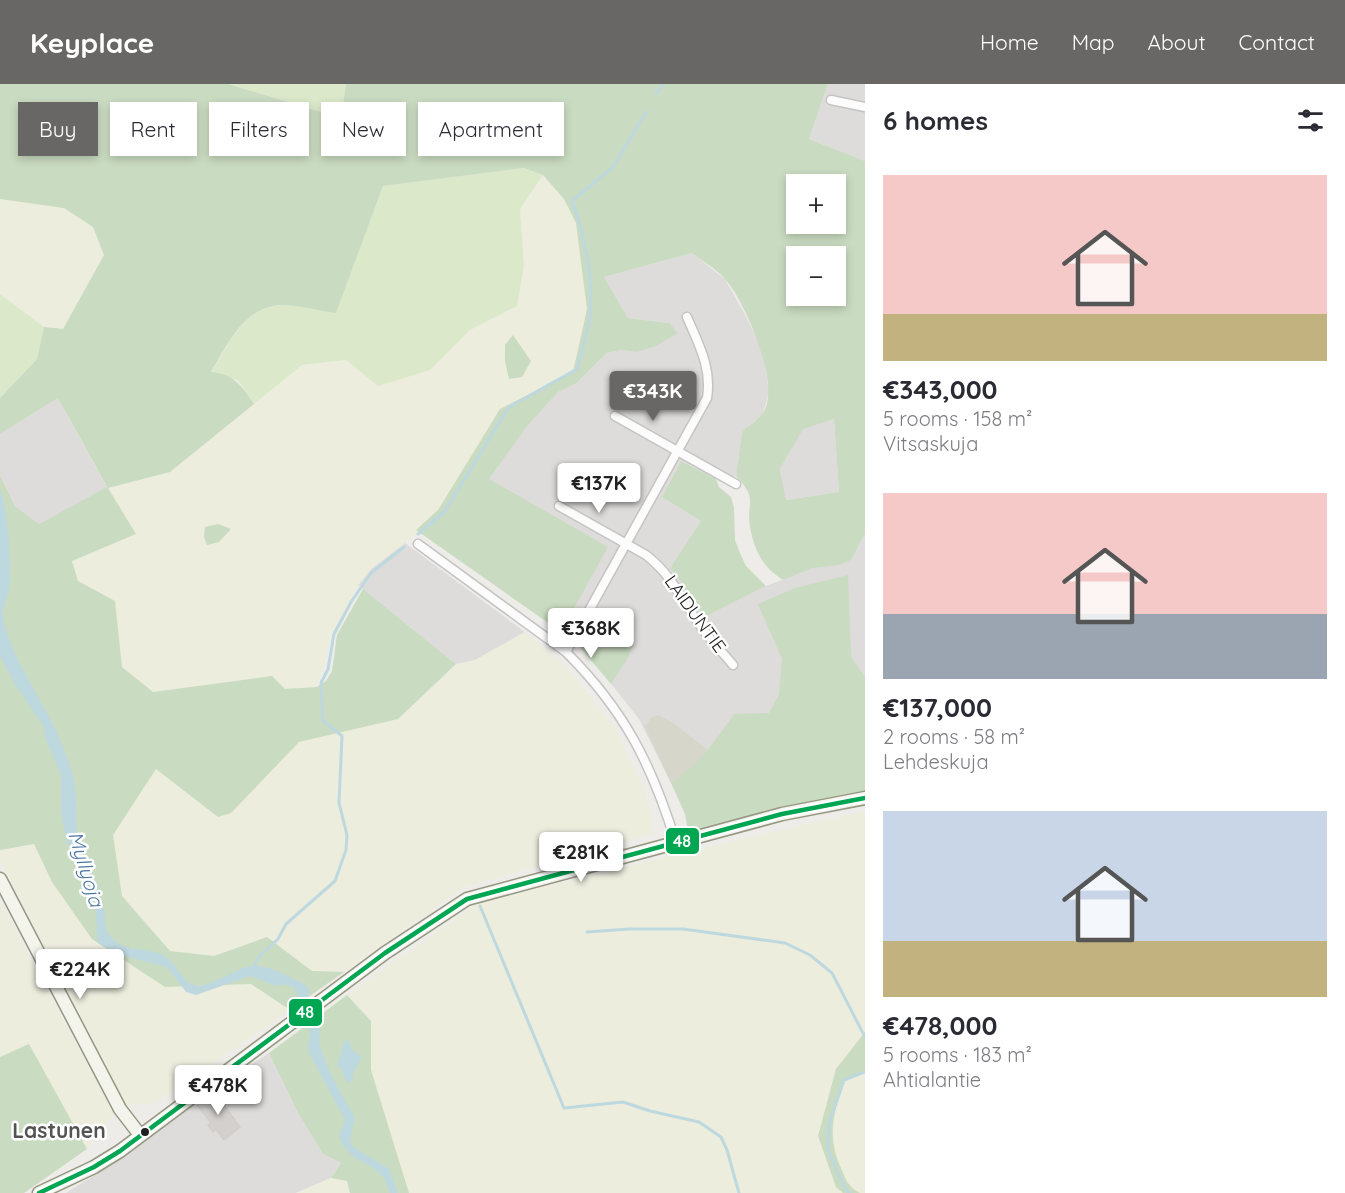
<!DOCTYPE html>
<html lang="en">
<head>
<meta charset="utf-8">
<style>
	:root { --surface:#fff; --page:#f7f7f7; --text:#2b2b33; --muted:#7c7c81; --accent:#686766 }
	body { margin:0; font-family:Quicksand,sans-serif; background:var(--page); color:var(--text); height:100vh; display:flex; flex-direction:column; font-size:22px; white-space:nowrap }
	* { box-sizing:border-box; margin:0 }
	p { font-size:20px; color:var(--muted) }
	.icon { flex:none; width:33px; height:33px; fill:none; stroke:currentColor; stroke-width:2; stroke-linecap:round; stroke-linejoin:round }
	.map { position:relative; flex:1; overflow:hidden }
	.side { display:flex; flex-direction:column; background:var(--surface); width:480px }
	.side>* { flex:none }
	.hud { position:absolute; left:18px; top:18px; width:570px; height:54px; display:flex; gap:12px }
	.fabs { position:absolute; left:786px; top:90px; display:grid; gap:12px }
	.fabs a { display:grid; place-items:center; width:60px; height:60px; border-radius:0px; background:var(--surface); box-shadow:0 3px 9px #0003; font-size:30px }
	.price { position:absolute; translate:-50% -51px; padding:0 14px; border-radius:6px; background:#fff; color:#222; font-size:20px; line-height:39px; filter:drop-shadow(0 2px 3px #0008) }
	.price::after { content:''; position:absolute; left:50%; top:36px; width:18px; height:14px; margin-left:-9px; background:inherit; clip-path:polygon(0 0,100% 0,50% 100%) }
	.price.current { background:var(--accent); color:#fff }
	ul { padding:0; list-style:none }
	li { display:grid; align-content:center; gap:12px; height:318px; padding:0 18px }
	li span { display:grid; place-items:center; height:186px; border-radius:0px; color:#555 }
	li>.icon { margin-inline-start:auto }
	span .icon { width:108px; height:108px; fill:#fffc; stroke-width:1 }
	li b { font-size:26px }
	h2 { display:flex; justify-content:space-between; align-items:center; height:72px; padding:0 18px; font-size:26px }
	.pill { padding:0 21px; border-radius:0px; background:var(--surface); box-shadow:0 3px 9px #0003; font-size:21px; line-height:54px }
	.pill.current { background:var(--accent); color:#fff }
	header { display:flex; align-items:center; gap:36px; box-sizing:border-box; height:84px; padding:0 30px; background:var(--accent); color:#fff }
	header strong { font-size:28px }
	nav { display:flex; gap:33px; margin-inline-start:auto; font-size:21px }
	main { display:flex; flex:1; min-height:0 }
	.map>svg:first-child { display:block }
	.residential { fill:#dddcda }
	.construction { fill:#d7d6cb }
	.farmland { fill:#eceddd }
	.grass { fill:#dbe9ca }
	.forest { fill:#c9dbc0; fill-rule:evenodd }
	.water { fill:#bed8df }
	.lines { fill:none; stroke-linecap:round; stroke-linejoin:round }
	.stream { stroke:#bed8df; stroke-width:3 }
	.building { fill:#d3d0ce; stroke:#d1ceca; stroke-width:1.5 }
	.street-casing { stroke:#c5c4c3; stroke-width:11 }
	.secondary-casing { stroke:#959782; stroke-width:15 }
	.street { stroke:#fcfcfc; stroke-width:8 }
	.secondary { stroke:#f3f4ec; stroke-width:12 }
	.bus-1-casing { stroke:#fff; stroke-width:9 }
	.bus-1 { stroke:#00a651; stroke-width:4.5 }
	.bus-dot { fill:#202020; stroke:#fff; stroke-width:2 }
	.labels { text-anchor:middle; stroke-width:5; stroke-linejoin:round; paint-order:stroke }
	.street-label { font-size:18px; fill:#202020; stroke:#fff }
	.water-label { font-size:20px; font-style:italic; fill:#4e78a4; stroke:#fff }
	.quarter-label { font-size:21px; font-weight:bold; fill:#535353; stroke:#fff }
	.line-badge { stroke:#fff; stroke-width:2 }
	.badge-label { font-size:16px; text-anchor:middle; font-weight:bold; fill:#fff }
</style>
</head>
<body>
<header>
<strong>Keyplace</strong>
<nav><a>Home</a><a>Map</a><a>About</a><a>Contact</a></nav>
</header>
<main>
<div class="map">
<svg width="865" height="1109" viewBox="0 0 865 1109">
	<rect width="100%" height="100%" fill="#eeece9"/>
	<path class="residential" d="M828 0H865V77L809 55Z
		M692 169 725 195 743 227 762 264 769 308 763 330 742 348 736 392 716 395 681 377 662 413 701 437 670 484 688 507 703 534 766 502 813 484 851 476 865 450V593L851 572 779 610 769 630 713 659 686 689 671 699 639 635 586 568 561 548 607 463 488 396 527 341 558 308 577 299 607 269 621 266 637 268 669 239 628 234 604 193Z
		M58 314 107 404 39 440 15 422 0 391V350Z
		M834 335 839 408 786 416 780 385 803 344Z
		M405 459 525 548 475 576 456 580 358 501 372 484Z
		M269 969 298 1029 323 1070 341 1079 331 1094 296 1109H66L128 1070 138 1057Z"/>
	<path class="construction" d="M658 631 673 639 708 666 686 689 671 699 645 643 651 634Z"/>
	<path class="farmland" d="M543 91 564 115 576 139 587 225 573 288 500 325 438 426 405 459 372 484 358 501 330 554 326 577 316 604 285 605 271 592 153 608 122 583 115 517 78 497 72 476 136 450 107 404 170 388 302 281 346 276 378 302 430 286 470 246 517 222 524 182 520 125Z
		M0 115 64 124 93 143 104 171 63 245 44 243 0 210Z
		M525 548 565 581 616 646 642 700 651 726 653 750 462 804 344 888 312 887 267 853 214 872 170 867 122 812 113 751 156 685 218 733 231 729 299 658 398 635 456 580 475 576Z
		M865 727V948L836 985 818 1052 836 1103 843 1109H409L371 986V937L347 911 478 819 720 760Z
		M34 759 52 798 165 903 251 900 290 926 153 1021 125 1019 0 776V766Z
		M0 819 114 1030 87 1065 29 961 0 973Z
		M865 988V1109H860L849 1103 833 1067 832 1038 844 996Z
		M331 1094 347 1097 350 1109H296Z"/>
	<path class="grass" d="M228 0H346L341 34Z
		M524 84 543 91 520 125 524 182 517 222 470 246 430 286 378 302 346 276 302 281 254 320 238 296 211 289C227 261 243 226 279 221 294 219 320 226 336 228L383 102Z
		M0 210 44 243 37 275 0 314Z"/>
	<path class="forest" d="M0 0H228L341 34 346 0H828L809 55 865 77V450L851 476 839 481 813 484 783 496C762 482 755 468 750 443 746 417 759 416 736 392L742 348C748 342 758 336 763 329 782 302 745 217 725 195 717 185 702 177 692 169L604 193 628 234 669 239 678 249 656 262 637 268 621 266 607 269 577 299 558 308 527 342 489 395 608 463 561 548 416 446 438 426 500 325 573 288 587 225 576 139 564 115 543 91 524 84 383 102 336 229C320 227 294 220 279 221 243 225 227 261 211 288 234 290 242 302 254 320L170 388 108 404 136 450 72 477 78 497 115 517 122 583 153 608 272 592 285 605 317 603 326 597 332 587 337 551 363 505 456 580 398 635 299 658 231 729 218 733 156 685 113 751 122 812 170 867 214 872 267 853 312 887 344 888 290 926 251 900 165 903 92 855 52 798 34 760 0 766V391L15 422 39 440 107 403 58 314 0 350V314L37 275 44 243 63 245 104 171 93 143 64 124 0 115ZM796 100H836V140H796ZM796 172H836V212H796ZM834 335 839 408 786 416 780 385 803 345Z
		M513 251 531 277 522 293 509 295 505 277V261Z
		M681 377 716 395 719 403 731 413 734 424 735 456 740 469 746 482 766 502 703 534 688 507 670 484 701 437 662 413Z
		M218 440 231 445 219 458 207 461 204 453 205 443Z
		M848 491 851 572 865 593V707L786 722 688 747 685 730 671 699C698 681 716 656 734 630L769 629 779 610 782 575 758 520 795 504Z
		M597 528C617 528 639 537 633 562 629 574 618 589 611 600L578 561Z
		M347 911 371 937V986L409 1109H350L347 1097 331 1094 341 1079 323 1070 298 1029 269 969Z
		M865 948V988L844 996C834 1029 826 1051 841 1084 846 1096 848 1103 860 1109H843L836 1103 818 1052 836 985Z
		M29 960 87 1065 24 1109H0V973Z"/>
	<path class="water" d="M0 406C8 426 12 483 9 505 8 514 2 522 3 531 10 576 47 620 63 663 68 675 73 690 75 702 77 720 75 739 78 757 82 774 93 787 98 803 100 810 102 818 104 825 106 832 104 841 107 847 119 870 143 862 163 871 176 878 179 893 191 900 205 908 235 884 251 882 268 880 291 894 306 901L310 908C301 924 316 928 319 942 321 948 318 955 320 961 327 987 342 1011 355 1034L350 1056 352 1062 389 1085 398 1109H390C381 1072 352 1087 339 1052L345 1036 308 967 310 946 295 922 298 912 293 903 282 900 276 902 250 892 196 911 186 908 167 883 119 871 98 859 95 823 89 802 67 758 61 728V691L45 653 44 643 14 599 0 572Z
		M348 955 352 966 362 973 352 991 353 996 347 999 340 983 337 981 344 959Z"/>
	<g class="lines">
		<path class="stream" d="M656 10 663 0
			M418 450 445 427 509 323 577 285C582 267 588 249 590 231 594 197 584 148 572 117L613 83 646 28
			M480 822 564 1024 623 1018 650 1027 699 1038 721 1053 727 1066 739 1109
			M587 848 629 845H683L785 859 810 871 832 889 865 953
			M253 884 259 873 278 855 286 840 335 797 346 766 347 751 339 719 342 652 323 637 321 599 328 585 334 550 351 518 371 489 404 463
			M850 1109 845 1105 828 1066 829 1040 844 996 865 988"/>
	</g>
	<path class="building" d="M214 1008 240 1043 224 1056 216 1045 213 1048 208 1041 211 1039 197 1021Z"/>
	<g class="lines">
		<g class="street-casing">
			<path id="street" d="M831 16 865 23
				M615 332 736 400
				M559 422 646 471C673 492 681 515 700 541 709 556 722 567 733 581
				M418 460 566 568C625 627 652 681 676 759
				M566 568 707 314C712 284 699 261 687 233"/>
		</g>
		<g class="secondary-casing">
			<path id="secondary" d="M0 795 120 1025 140 1051
				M39 1109 94 1083 120 1067 385 869 467 815 782 730 865 714"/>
		</g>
		<use href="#street" class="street"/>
		<use href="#secondary" class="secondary"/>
		<g class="bus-1-casing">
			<path id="bus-1" d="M39 1109 94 1083 120 1067 385 869 467 815 782 730 865 714"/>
		</g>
		<use href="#bus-1" class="bus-1"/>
	</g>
	<circle class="bus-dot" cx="145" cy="1048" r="5"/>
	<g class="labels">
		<g class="street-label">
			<text transform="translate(695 530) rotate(54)" y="6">LAIDUNTIE</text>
		</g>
		<g class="water-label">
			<text transform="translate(86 785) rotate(73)" y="7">Myllyoja</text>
		</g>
		<g class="quarter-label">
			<text x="59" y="1054">Lastunen</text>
		</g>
	</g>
	<g class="line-badge">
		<rect x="665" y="743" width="35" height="28" rx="6" fill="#00a651"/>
		<rect x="288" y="914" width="35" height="29" rx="6" fill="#00a651"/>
	</g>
	<g class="badge-label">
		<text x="682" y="763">48</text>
		<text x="305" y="934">48</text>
	</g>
</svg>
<div class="fabs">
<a>+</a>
<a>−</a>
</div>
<b class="price current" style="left:653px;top:338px">€343K</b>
<b class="price" style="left:599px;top:430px">€137K</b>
<b class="price" style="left:591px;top:575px">€368K</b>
<b class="price" style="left:581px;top:799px">€281K</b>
<b class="price" style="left:80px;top:916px">€224K</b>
<b class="price" style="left:218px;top:1032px">€478K</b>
<div class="hud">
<a class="pill current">Buy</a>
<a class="pill">Rent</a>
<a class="pill">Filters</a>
<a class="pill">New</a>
<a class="pill">Apartment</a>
</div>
</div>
<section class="side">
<h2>6 homes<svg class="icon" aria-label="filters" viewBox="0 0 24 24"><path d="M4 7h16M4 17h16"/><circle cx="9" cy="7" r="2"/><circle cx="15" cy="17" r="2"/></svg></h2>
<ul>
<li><span style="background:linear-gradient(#f6c9c9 75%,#c2b280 0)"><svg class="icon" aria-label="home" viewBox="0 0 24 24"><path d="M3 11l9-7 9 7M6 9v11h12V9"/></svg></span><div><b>€343,000</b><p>5 rooms · 158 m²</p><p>Vitsaskuja</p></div></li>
<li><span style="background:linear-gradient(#f6c9c9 65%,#9aa5b1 0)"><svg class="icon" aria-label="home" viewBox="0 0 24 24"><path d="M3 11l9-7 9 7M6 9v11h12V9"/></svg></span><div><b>€137,000</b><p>2 rooms · 58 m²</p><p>Lehdeskuja</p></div></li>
<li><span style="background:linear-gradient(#c9d6e8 70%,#c2b280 0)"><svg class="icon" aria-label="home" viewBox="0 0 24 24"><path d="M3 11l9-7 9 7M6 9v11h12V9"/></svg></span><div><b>€478,000</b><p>5 rooms · 183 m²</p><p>Ahtialantie</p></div></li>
</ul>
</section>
</main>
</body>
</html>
